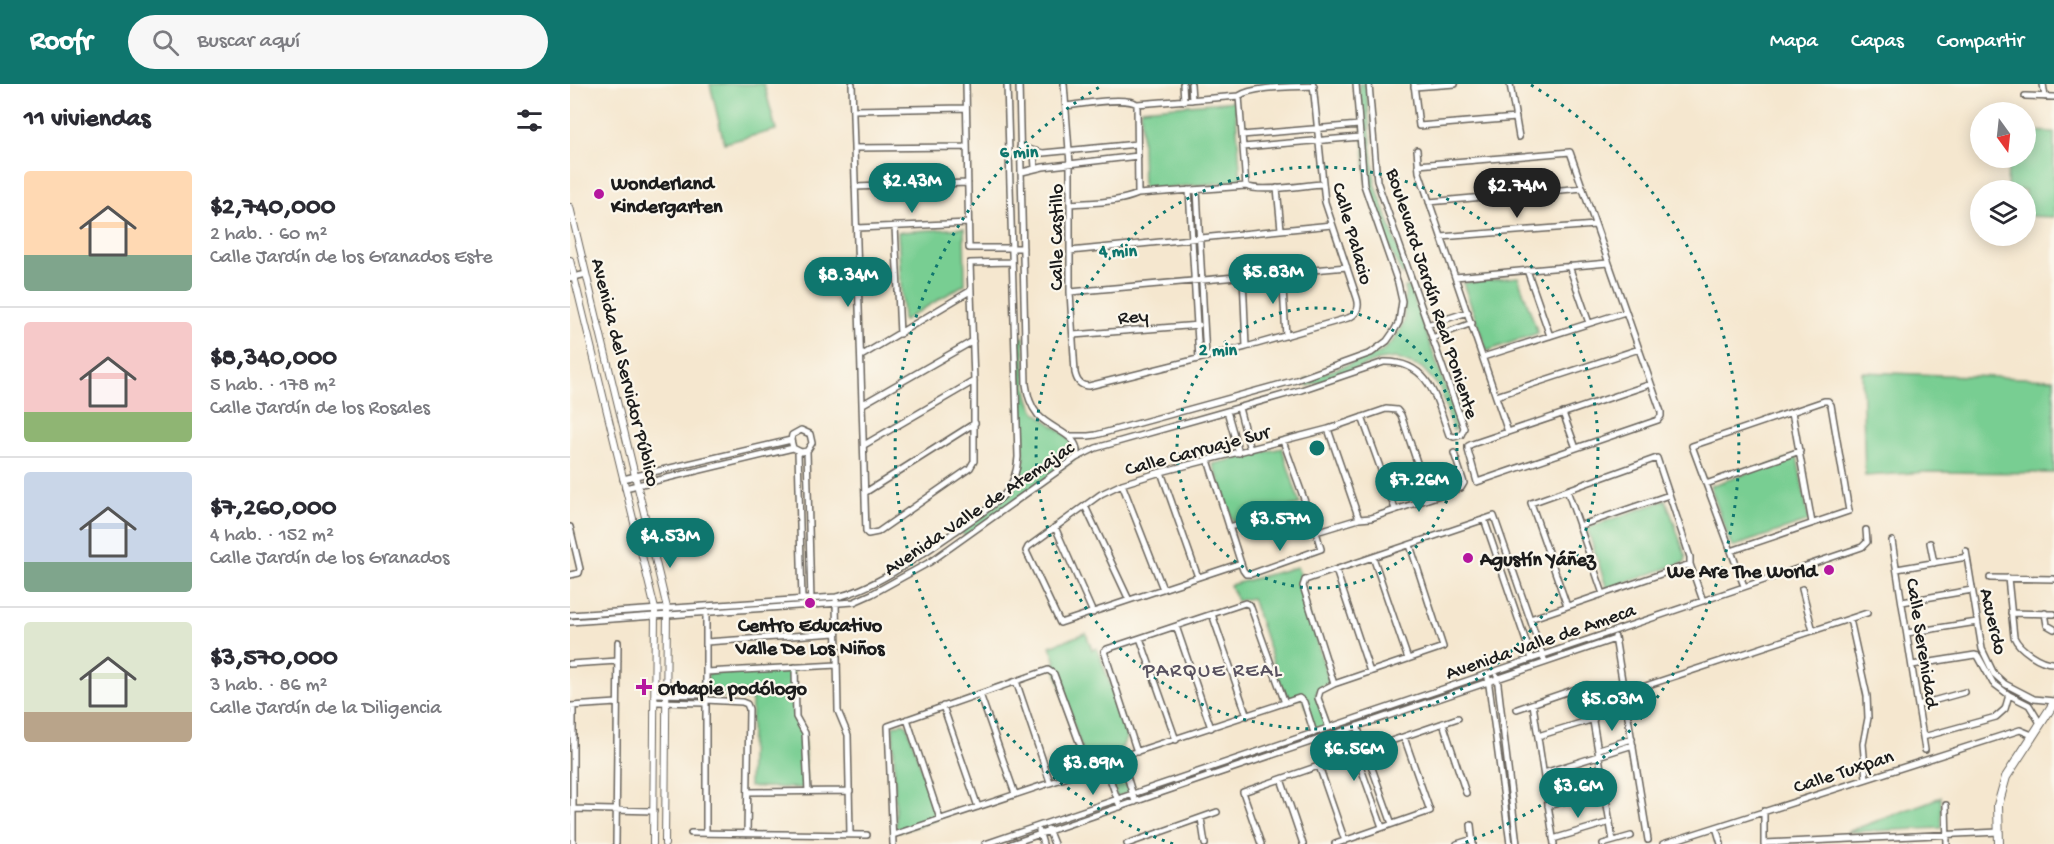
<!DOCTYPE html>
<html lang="es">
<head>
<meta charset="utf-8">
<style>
	:root { --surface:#fff; --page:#f7f7f7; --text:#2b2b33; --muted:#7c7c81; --line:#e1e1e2; --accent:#0f766e }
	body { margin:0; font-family:"Gochi Hand",sans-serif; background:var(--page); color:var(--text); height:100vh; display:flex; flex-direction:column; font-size:22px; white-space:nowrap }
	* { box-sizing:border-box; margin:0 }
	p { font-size:20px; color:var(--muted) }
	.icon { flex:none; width:33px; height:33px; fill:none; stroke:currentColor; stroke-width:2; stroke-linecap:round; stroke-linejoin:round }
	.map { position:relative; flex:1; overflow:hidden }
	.panel { display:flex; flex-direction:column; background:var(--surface); width:570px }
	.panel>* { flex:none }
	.needle { width:39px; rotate:165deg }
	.fabs { position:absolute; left:1400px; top:18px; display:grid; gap:12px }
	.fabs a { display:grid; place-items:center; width:66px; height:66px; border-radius:50%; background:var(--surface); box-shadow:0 3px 15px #0003; font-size:30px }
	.price { position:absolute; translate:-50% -51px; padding:0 14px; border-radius:21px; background:var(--accent); color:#fff; font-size:20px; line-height:39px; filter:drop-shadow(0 2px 3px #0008) }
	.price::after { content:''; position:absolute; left:50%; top:36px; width:18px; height:14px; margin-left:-9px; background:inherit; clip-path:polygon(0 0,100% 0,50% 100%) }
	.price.selected { background:#222; color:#fff }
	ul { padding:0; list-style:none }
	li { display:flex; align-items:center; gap:18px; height:150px; padding:0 24px }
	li+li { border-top:2px solid var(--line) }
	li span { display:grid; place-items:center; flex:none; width:168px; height:120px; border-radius:6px; color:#555 }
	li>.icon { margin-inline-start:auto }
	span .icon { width:72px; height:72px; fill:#fffc; stroke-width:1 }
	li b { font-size:26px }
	h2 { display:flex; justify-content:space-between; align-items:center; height:72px; padding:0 24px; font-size:26px }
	header { display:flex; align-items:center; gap:36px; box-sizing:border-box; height:84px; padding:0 30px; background:var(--accent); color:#fff }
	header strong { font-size:28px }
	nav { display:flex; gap:33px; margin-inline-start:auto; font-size:21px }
	.search { width:420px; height:54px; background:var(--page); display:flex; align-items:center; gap:15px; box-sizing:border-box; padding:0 21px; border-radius:33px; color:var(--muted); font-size:22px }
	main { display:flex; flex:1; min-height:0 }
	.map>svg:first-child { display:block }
	.green { fill:#78ce92; stroke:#4a7557; stroke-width:1.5 }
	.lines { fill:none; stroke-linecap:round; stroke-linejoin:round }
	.minor-casing { stroke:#68635b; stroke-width:8 }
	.tertiary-casing { stroke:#68635b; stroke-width:8 }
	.primary-casing { stroke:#68635b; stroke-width:10 }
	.minor { stroke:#fff; stroke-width:5 }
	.tertiary { stroke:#fff; stroke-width:6 }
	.primary { stroke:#fff; stroke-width:8 }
	.ring { fill:none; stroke:#0f766e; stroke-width:3; stroke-dasharray:3 6 }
	.poi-dot { fill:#b5179e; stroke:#fbf7ec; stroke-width:2 }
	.labels { text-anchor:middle; stroke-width:4.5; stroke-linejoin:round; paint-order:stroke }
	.poi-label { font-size:20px; font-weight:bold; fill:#1c1c1c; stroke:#fbf7ec; text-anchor:start }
	.street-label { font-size:20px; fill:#1c1c1c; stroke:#fbf7ec }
	.neighbourhood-label { font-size:21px; letter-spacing:1.5px; fill:#595260; stroke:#fbf7ec }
	.centre { fill:#0f766e; stroke:#fbf7ec; stroke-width:3 }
	.ring-label { font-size:18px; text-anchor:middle; font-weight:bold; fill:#0f766e; stroke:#fbf7ec; stroke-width:4.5; stroke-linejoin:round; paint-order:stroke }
</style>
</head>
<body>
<header>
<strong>Roofr</strong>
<div class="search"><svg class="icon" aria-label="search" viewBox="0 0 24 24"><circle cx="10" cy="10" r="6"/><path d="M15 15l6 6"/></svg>Buscar aquí</div>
<nav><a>Mapa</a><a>Capas</a><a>Compartir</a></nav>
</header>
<main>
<section class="panel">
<h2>11 viviendas<svg class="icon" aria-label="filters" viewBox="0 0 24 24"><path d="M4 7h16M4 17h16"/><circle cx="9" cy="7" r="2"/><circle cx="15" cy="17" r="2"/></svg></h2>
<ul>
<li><span style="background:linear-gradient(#ffd9b3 70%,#7fa58c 0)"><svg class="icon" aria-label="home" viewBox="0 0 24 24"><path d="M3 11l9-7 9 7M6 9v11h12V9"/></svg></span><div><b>$2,740,000</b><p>2 hab. · 60 m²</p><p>Calle Jardín de los Granados Este</p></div></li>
<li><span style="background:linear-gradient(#f6c9c9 75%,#8fb573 0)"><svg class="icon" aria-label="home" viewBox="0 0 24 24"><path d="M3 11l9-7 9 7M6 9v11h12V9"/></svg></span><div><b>$8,340,000</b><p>5 hab. · 178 m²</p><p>Calle Jardín de los Rosales</p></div></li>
<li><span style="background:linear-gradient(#c9d6e8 75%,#7fa58c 0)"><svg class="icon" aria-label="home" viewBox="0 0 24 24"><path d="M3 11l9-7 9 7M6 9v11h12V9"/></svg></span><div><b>$7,260,000</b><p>4 hab. · 152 m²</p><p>Calle Jardín de los Granados</p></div></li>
<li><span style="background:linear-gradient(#dfe7d0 75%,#b9a48a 0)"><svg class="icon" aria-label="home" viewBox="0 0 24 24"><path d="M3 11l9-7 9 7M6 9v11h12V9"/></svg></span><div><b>$3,570,000</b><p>3 hab. · 86 m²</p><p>Calle Jardín de la Diligencia</p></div></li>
</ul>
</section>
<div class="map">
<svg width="1484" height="760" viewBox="0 0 1484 760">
	<rect width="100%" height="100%" fill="#fbf7ec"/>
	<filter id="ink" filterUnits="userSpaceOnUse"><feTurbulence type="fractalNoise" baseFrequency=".0167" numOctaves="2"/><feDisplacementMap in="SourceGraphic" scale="12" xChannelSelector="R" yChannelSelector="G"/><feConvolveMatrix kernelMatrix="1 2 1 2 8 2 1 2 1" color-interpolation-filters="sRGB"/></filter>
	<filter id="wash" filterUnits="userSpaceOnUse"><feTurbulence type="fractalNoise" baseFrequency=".008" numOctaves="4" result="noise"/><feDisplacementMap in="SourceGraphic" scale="24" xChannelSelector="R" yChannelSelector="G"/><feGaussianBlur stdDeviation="1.35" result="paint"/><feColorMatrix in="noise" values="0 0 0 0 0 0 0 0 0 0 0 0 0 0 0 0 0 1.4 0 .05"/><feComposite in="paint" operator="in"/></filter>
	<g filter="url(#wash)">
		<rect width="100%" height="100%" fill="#f5e7cf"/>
		<path class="green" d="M140 0H194L206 46 154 59Z
			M789 0H796L805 99 836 187 832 191 816 156 797 101Z
			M665 17 671 97 573 106 571 25Z
			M1455 47 1484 48V133L1455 132V106H1437L1438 74H1455Z
			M394 144 395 200 333 237 328 148Z
			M948 193 968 249 917 267 893 199Z
			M839 202 890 343 883 347 870 304 852 284 825 274 809 276 738 302 735 296 810 269 824 256 834 238 835 203Z
			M454 253C455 271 453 315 466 328 480 341 498 349 508 366L506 374 395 452 391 448 443 405 454 379 449 254Z
			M1292 288 1484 295V389L1357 388 1295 392Z
			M712 364 730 420 663 437 643 380Z
			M1227 372 1239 437 1162 463 1140 402Z
			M1096 416 1116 473 1115 478 1037 505 1017 444Z
			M727 483 732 495 730 499 759 598 749 605 746 610 756 642 745 646 733 614 716 616 682 514 667 517 660 501Z
			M516 549 522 566 527 564 558 649 551 666 547 669 560 708 547 713 531 673 526 675 513 669 483 579 486 578 480 562Z
			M223 585 224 633 234 650 236 704 179 703 182 616 138 612V589Z
			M332 639 337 641 368 735 330 748 326 744 323 642Z
			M1371 713 1372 744 1277 748Z"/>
	</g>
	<g filter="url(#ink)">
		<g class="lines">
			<g class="minor-casing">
				<path id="minor" d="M282 0 296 448 298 450 308 448 400 384 404 377V297L400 179 442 178
					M396 0 399 164H453
					M449 0 456 300C458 312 460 321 468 331 482 347 513 351 506 374
					M494 0 500 80V208L505 289C507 297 510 302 519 302L676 263 778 234C787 231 790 223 787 214L755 118 743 0
					M613 0 614 17
					M621 0 622 16
					M844 0 849 42 946 34
					M940 0 949 53
					M1473 0 1475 13
					M844 3 885 0
					M669 12 676 102
					M1455 12 1484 13
					M567 20 568 110
					M496 22C512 20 555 12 567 20L669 12C682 2 726 3 744 2
					M283 26 396 24
					M672 51 789 41
					M450 63 473 69 567 60
					M673 63 790 53
					M284 64 397 63
					M847 66 849 88 938 348
					M464 68 465 84
					M848 81 1000 68 1091 328V332L1088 336 907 398 898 366V362L902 360 1081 300
					M452 88 473 83 568 72
					M285 103 398 99
					M707 104 711 145
					M619 106 629 275
					M627 106 636 273
					M859 118 1013 104
					M500 120C523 118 547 119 568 110L676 102C689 109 735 101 752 100
					M325 142 330 250
					M287 144 399 139
					M871 153 1025 141
					M500 167 762 141
					M999 182 1019 239
					M957 186 980 252
					M712 189 716 252
					M673 192 676 263
					M885 193 1038 179
					M0 194 16 190
					M500 208 777 183
					M857 241 898 228
					M503 251 629 241
					M862 254 902 239
					M291 272 400 207
					M913 273 1055 228
					M926 312 1069 265
					M293 320 403 257
					M669 324 680 366
					M657 327 669 369
					M1222 328 1242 439
					M993 329 1006 364
					M792 333 825 425
					M758 345 789 435
					M498 352H518L526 351 726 296 801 269 817 257 824 247 829 238 832 217 828 199 794 101 786 0
					M294 361 404 297
					M228 367 232 516
					M237 367 241 517
					M638 376 673 486 676 490H681L751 465 746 448 713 357
					M591 388 628 493
					M53 395 221 356 222 351 231 346 240 350 242 359 237 367 231 368 223 364 221 356
					M552 400 593 505
					M1136 400 1230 367
					M55 404 223 364
					M997 406 1033 510
					M296 408 405 339
					M515 422 559 516
					M914 435 962 575
					M1009 442 1099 411
					M0 443 10 485 9 489 0 491
					M485 443 523 529
					M659 443 738 423
					M746 448 789 435 801 434 891 404 894 399 884 369
					M1322 457 1355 666
					M1360 459 1364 479
					M1161 467 1279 427 1261 321 1258 317H1254L1122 362 1174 502
					M1396 467 1412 565 1424 590 1435 600 1464 615 1484 617
					M803 473 838 575
					M671 479 490 539 456 467 458 463 531 410 552 400 591 388 758 345 816 325 827 326 831 331 859 414
					M1327 485 1397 473
					M766 486 800 588
					M1420 494 1484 495
					M1438 494 1444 553C1449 565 1471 580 1484 579
					M1232 505 1243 547
					M266 517 268 627 278 651 280 750
					M1332 518 1402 506
					M997 522 961 419 1087 374 1120 473V480L1133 517
					M1441 529 1484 530
					M1475 529 1477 541 1484 545
					M642 530 677 632
					M0 531 266 513C303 506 354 469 386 447 402 435 420 425 434 411 444 400 447 387 448 373L437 0
					M960 535 1120 480
					M1280 535 1297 612 1298 634 1293 660 1296 695
					M0 538 284 518 302 510 360 478 506 374 526 364 731 306 814 278C860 277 866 315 879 351L884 353 891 351 894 344 807 97 799 0
					M606 542 641 644
					M1337 549 1407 538
					M1045 553 1078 756
					M570 554 606 656
					M136 558 266 549
					M1408 572 1423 599 1439 611 1459 621 1470 639
					M0 580 48 577
					M1342 581 1405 571 1408 572
					M225 583 226 633 235 649 238 707
					M136 588 267 581
					M927 592 947 760
					M918 594 940 760
					M446 597 480 698
					M764 600 733 502 735 496 924 432 975 578
					M1054 609 1297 529
					M85 610 136 611
					M410 610 445 710
					M136 616 172 618 177 620 179 625 177 750
					M85 618 136 619
					M963 620 984 760
					M1348 621 1395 608
					M1 622 47 619
					M3 622V760
					M373 622 408 723
					M947 625 1017 601 1043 757
					M337 635 370 735
					M873 639 896 709
					M787 642 822 740
					M759 644 748 614 750 607 764 600 873 563 840 461
					M777 645 812 743
					M968 652 1024 635
					M1353 653 1426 633 1435 625 1439 611
					M1029 665 1062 655
					M567 668 534 567 537 565 675 519 680 521 715 619
					M749 682 775 757
					M974 689 1063 661
					M640 692 1045 555
					M711 695 733 760
					M178 708 280 707
					M565 718 553 679V676L559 670 729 614 734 618 744 649
					M1376 721 1377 760
					M978 722 1035 706
					M3 725 84 727
					M631 734 635 760
					M901 741 903 760
					M1146 743 1151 760
					M478 745 484 760
					M469 747 473 760
					M121 749 297 751
					M136 749V528
					M323 751 528 683 535 685 538 689 550 723
					M983 755 1040 738
					M1194 759 1429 748
					M46 760 48 558
					M323 760 318 642 478 586 484 590 519 685
					M415 760 1292 463 1297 458 1296 446
					M441 760 640 692 639 690
					M557 760 647 728
					M691 760 673 708 888 634
					M765 760 860 727 834 653
					M887 760 903 755
					M1033 760 1061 752
					M1093 760 1450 646 1462 651
					M1194 760V727"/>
			</g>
			<g class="tertiary-casing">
				<path id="tertiary" d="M0 123 97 524 95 760
					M0 176 85 525 83 760"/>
			</g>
			<g class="primary-casing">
				<path id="primary" d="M1429 760 1428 721 1436 693 1484 619"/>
			</g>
			<use href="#minor" class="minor"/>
			<use href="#tertiary" class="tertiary"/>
			<use href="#primary" class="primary"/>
		</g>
	</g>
	<g class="ring">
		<circle cx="747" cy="364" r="140"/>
		<circle cx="747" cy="364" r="281"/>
		<path d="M603 760A421 421 0 0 1 533 1M961 1A421 421 0 0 1 891 760"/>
	</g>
	<g class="poi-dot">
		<circle cx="29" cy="110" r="6"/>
		<circle cx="898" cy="474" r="6"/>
		<circle cx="1259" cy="486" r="6"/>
		<circle cx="240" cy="519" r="6"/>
		<path d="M71 594h6v6h6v6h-6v6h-6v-6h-6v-6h6z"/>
	</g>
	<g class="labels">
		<g class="poi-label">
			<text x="41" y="105">Wonderland<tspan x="41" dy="23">Kindergarten</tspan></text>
			<text x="910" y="481">Agustín Yáñez</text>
			<text x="1247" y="493" text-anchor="end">We Are The World</text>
			<text x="240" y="547" text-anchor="middle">Centro Educativo<tspan x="240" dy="23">Valle De Los Niños</tspan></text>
			<text x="88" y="610">Orbapie podólogo</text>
		</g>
		<g class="street-label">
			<text transform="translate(784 149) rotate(74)" y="7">Calle Palacio</text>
			<text transform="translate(485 153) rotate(-90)" y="7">Calle Castillo</text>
			<text transform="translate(864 209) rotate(72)" y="7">Boulevard Jardín Real Poniente</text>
			<text transform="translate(563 231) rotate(-5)" y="7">Rey</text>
			<text transform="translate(57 288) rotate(76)" y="7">Avenida del Servidor Público</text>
			<text transform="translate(627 365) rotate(-15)" y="7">Calle Carruaje Sur</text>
			<text transform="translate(408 423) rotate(-34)" y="7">Avenida Valle de Atemajac</text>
			<text transform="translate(1425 537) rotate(77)" y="7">Acuerdo</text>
			<text transform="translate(970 556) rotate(-19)" y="7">Avenida Valle de Ameca</text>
			<text transform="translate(1354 559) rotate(81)" y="7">Calle Serenidad</text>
			<text transform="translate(1273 686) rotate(-18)" y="7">Calle Tuxpan</text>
		</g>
		<g class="neighbourhood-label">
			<text x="643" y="592">PARQUE REAL</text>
		</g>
	</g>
	<circle cx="747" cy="364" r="9" class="centre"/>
	<g class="ring-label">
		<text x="449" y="73">6 min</text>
		<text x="548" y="172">4 min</text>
		<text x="648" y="271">2 min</text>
	</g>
</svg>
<div class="fabs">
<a><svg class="needle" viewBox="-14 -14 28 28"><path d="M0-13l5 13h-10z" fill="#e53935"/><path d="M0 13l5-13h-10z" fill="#7c7c81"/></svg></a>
<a><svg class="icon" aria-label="layers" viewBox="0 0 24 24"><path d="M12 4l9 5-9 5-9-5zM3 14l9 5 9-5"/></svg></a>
</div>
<b class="price" style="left:342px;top:130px">$2.43M</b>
<b class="price selected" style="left:947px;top:135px">$2.74M</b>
<b class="price" style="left:703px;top:221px">$5.83M</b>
<b class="price" style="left:278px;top:224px">$8.34M</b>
<b class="price" style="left:849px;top:429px">$7.26M</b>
<b class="price" style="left:710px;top:468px">$3.57M</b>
<b class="price" style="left:100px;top:485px">$4.53M</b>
<b class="price" style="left:1042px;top:648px">$5.03M</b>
<b class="price" style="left:784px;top:698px">$6.56M</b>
<b class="price" style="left:523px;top:712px">$3.89M</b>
<b class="price" style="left:1008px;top:735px">$3.6M</b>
</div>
</main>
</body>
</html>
